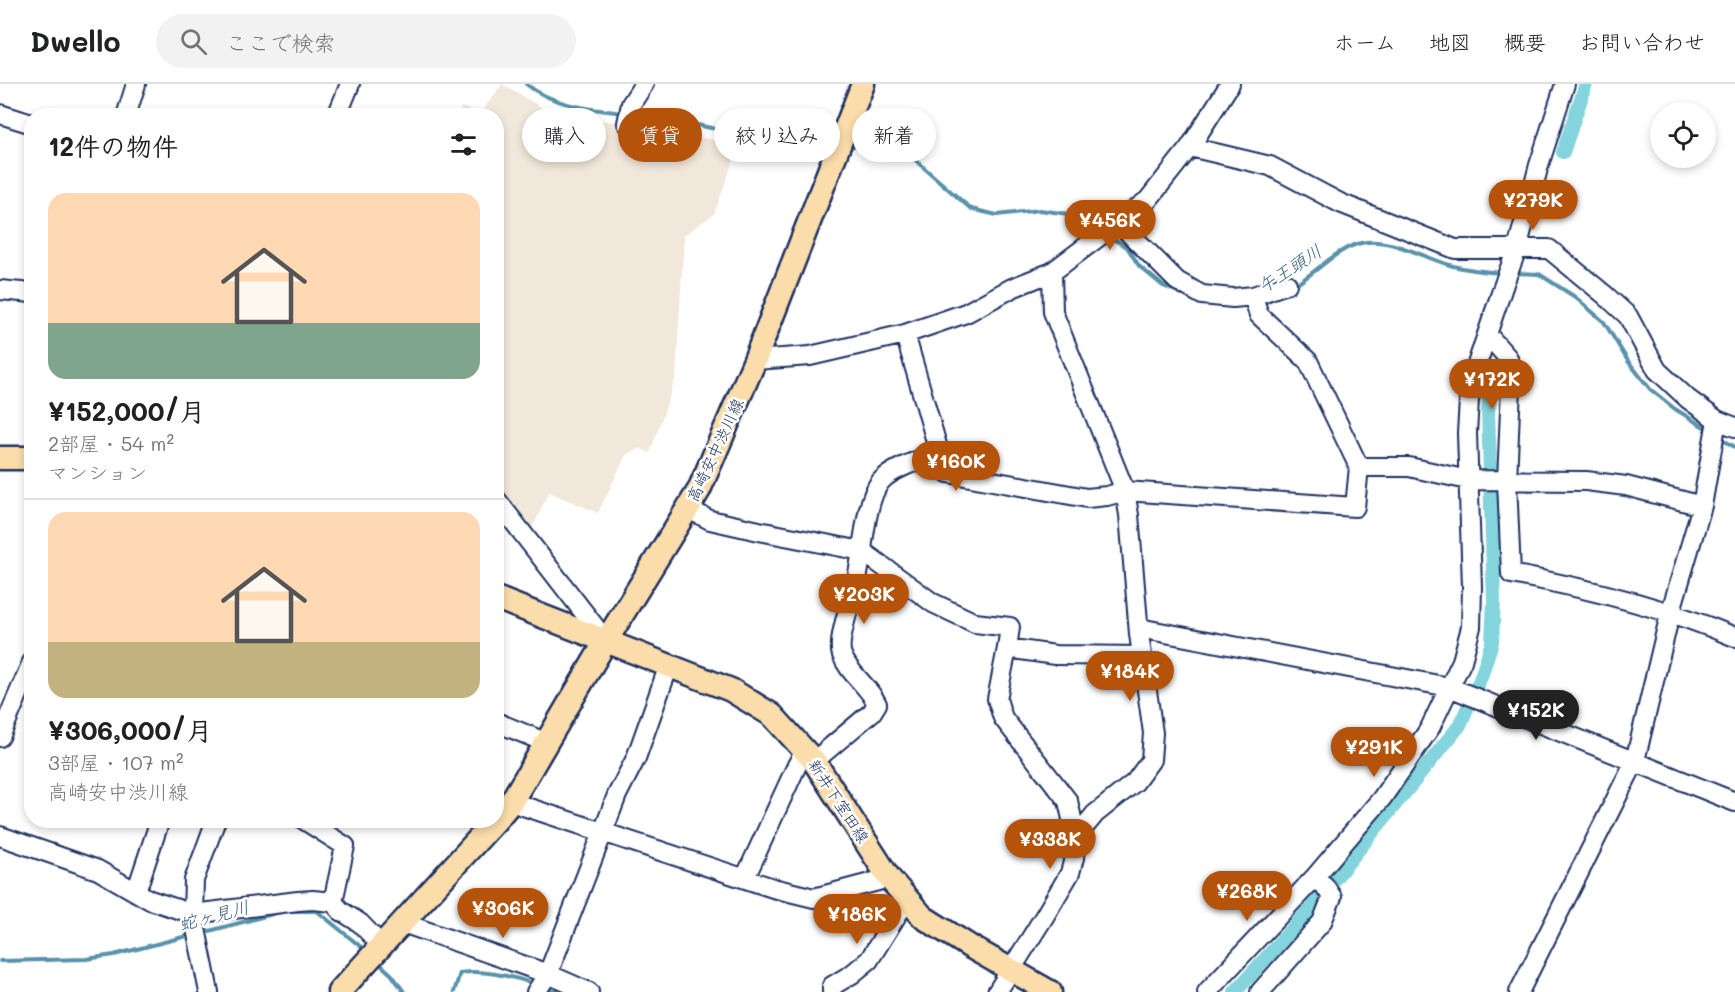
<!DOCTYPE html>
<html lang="ja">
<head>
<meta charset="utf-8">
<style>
	:root { --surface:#fff; --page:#f2f2f2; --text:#202124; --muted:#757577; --line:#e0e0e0; --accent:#b45309 }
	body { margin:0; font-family:Mali,"Klee One",sans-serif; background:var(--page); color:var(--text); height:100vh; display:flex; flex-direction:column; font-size:22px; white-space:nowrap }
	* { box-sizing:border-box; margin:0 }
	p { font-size:20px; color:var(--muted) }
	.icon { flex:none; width:33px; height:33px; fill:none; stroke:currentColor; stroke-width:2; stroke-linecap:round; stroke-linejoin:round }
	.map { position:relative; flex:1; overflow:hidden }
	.side { position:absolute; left:24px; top:24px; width:480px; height:720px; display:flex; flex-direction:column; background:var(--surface); border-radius:24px; box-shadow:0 3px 9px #0003 }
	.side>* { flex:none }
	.banner { position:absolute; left:522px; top:24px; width:570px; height:54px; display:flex; gap:12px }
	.buttons { position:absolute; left:1650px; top:18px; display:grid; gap:12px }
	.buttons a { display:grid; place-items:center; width:66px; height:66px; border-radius:50%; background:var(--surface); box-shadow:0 3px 9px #0003; font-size:30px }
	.price { position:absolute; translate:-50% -51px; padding:0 14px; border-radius:21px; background:var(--accent); color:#fff; font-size:20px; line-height:39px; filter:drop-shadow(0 2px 3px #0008) }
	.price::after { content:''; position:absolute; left:50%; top:36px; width:18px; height:14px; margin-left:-9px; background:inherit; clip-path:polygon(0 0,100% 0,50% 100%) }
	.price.current { background:#222; color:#fff }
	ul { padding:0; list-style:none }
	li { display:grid; align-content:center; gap:12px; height:318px; padding:0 24px }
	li+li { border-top:2px solid var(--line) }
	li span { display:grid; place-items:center; height:186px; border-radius:18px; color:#555 }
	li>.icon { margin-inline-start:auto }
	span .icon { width:108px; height:108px; fill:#fffc; stroke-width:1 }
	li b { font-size:26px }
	h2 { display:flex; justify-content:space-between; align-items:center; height:72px; padding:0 24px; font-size:26px }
	.chip { padding:0 21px; border-radius:27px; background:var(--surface); box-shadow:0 3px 9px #0003; font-size:21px; line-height:54px }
	.chip.current { background:var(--accent); color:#fff }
	header { display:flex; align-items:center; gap:36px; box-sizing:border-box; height:84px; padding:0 30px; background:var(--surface); border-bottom:2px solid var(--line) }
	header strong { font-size:28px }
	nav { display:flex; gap:33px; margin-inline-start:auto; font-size:21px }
	.search { width:420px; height:54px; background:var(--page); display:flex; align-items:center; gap:15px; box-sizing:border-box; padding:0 21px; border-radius:33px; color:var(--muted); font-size:22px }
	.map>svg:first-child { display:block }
	.built { fill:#f2e7db }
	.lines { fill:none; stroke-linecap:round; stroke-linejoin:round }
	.stream { stroke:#5992aa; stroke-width:4 }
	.canal { stroke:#83d4dc; stroke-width:14 }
	.minor-casing { stroke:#1b2f5e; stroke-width:22 }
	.major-casing { stroke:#1b2f5e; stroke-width:27 }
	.minor { stroke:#fff; stroke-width:18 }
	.major { stroke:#fbddab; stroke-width:22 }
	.labels { text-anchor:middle; stroke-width:5; stroke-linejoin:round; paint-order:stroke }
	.street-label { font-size:16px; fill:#1b2f5e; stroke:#fff }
	.water-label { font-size:18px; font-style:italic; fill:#3a6184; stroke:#fff }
</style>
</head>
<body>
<header>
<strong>Dwello</strong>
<div class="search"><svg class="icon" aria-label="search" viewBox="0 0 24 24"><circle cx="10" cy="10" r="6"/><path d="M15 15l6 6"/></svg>ここで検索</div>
<nav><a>ホーム</a><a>地図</a><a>概要</a><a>お問い合わせ</a></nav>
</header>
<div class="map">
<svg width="1735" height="908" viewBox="0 0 1735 908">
	<rect width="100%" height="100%" fill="#fff"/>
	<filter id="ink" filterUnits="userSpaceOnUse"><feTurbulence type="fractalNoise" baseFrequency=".0167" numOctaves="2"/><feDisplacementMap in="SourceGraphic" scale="12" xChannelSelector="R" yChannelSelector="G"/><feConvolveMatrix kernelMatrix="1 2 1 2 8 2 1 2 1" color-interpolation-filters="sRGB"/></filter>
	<g filter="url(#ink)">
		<path class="built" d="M502 0 549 28 578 36 607 37 637 41 739 61 714 130 684 151 676 293 650 369 640 364 626 371 598 429 549 408 532 445 497 398 496 32H459L461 23 481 29Z"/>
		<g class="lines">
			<path class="stream" d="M526 0C553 22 591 25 624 29
				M635 31 670 35 816 67 830 65
				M847 63 886 58 897 60 971 125 997 131 1040 126 1075 131 1099 147
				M1108 152 1127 163 1139 182 1163 202 1183 210
				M1514 189 1539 190 1575 213 1604 238 1628 277 1650 305 1675 325 1709 346
				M1292 203C1315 190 1335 165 1361 159 1389 152 1426 175 1453 182 1469 186 1487 188 1503 189
				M1261 221 1275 213
				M1720 354 1735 363
				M292 827H317L366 867
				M202 849 284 827
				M0 877 86 875 114 871 191 851
				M378 878 392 891 404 908
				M544 904 557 908
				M454 908 460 889C485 885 511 892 534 900"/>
			<path class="canal" d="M1563 68 1586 0
				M1235 908 1311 824 1460 641 1481 593 1492 558 1494 516 1488 327 1492 292"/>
			<g class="minor-casing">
				<path id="minor" d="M0 30 32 40
					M126 32 136 0
					M337 32 350 0
					M627 39 631 20 644 0
					M1190 63 1270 82 1340 119 1455 165H1549L1605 211 1628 232 1657 286 1688 315 1717 336 1735 343
					M1118 138 1177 197 1202 211 1233 214 1253 212 1287 200
					M0 206 32 209
					M1253 212 1259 231 1308 277 1359 383
					M905 250 939 368 948 389 1087 414 1107 412 1125 407 1355 423 1359 383H1409L1468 396 1586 397 1626 402 1702 422
					M1487 250 1508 274 1511 302 1507 397 1511 490C1587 504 1664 523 1735 553
					M755 276 810 272 905 250 966 229 1012 204 1052 188 1148 116 1190 63 1230 0
					M496 415 606 557
					M688 425 710 436 759 447 862 467 933 519 975 539 1010 543 1007 564 997 615 1003 634 1068 717 1076 753
					M1139 544 1449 603 1735 718
					M1007 564 1055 571 1142 572
					M496 638 547 659
					M0 653 32 578
					M814 677 872 628 877 620C868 601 849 590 842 571 836 557 853 512 857 495 863 470 865 415 881 397 893 384 923 375 939 368
					M511 718 773 804 814 814 889 794
					M304 736 345 762 333 818
					M0 752 98 786 150 816 193 830 298 817 313 816 333 818 341 827 360 839 382 862
					M745 794 797 681 805 667
					M136 808 160 736
					M403 839 548 890 589 908
					M209 908 193 830 194 796 216 736
					M536 908 548 890 603 748 617 711 636 674 669 581
					M832 908V902L852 890 869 876 907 815
					M997 908 1044 833 1070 789 1074 774 1076 753 1095 730 1135 698 1151 676 1153 649 1139 550 1129 431 1125 407 1053 228 1052 188
					M1207 908 1314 794 1382 714 1430 644 1462 577 1471 543 1472 503 1467 349 1469 316 1474 289 1505 197 1517 165 1539 81 1565 0
					M1260 908 1322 838 1332 813 1324 801 1314 794
					M1519 908 1635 677 1670 530 1702 422 1717 336"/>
			</g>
			<g class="major-casing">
				<path id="major" d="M0 374H32
					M496 514 731 606 772 631 814 677 889 794 923 833 969 862 1050 908
					M496 736 511 718 526 693 606 557 699 406 755 276 863 0
					M339 908 496 736"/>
			</g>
			<use href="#minor" class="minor"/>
			<use href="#major" class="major"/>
		</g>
	</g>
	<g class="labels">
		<g class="street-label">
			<text transform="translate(715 366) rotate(-65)" y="6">高崎安中渋川線</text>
			<text transform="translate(839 717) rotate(57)" y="6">新井下室田線</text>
		</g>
		<g class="water-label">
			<text transform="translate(1290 185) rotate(-33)" y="6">午王頭川</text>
			<text transform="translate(214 832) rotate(-15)" y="6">蛇ヶ見川</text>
		</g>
	</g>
</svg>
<div class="buttons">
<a><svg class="icon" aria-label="locate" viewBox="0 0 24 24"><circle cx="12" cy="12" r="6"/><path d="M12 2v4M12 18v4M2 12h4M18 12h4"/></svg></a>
</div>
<b class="price" style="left:1533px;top:147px">¥279K</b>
<b class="price" style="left:1110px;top:167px">¥456K</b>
<b class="price" style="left:1492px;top:326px">¥172K</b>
<b class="price" style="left:956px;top:408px">¥160K</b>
<b class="price" style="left:864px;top:541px">¥203K</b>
<b class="price" style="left:1130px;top:618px">¥184K</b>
<b class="price current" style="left:1536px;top:657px">¥152K</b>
<b class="price" style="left:1374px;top:694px">¥291K</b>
<b class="price" style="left:1050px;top:786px">¥338K</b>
<b class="price" style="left:1247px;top:838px">¥268K</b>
<b class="price" style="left:503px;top:855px">¥306K</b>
<b class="price" style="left:857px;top:861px">¥186K</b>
<div class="banner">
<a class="chip">購入</a>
<a class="chip current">賃貸</a>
<a class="chip">絞り込み</a>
<a class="chip">新着</a>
</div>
<section class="side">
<h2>12件の物件<svg class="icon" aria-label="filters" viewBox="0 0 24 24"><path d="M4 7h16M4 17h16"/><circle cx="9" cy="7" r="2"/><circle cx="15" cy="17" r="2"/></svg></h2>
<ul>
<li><span style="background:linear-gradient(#ffd9b3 70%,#7fa58c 0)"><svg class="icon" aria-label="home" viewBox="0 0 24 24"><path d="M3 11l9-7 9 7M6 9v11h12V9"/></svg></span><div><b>¥152,000/月</b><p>2部屋 · 54 m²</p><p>マンション</p></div></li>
<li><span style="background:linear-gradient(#ffd9b3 70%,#c2b280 0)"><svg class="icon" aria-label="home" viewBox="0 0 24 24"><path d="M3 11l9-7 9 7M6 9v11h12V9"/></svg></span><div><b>¥306,000/月</b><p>3部屋 · 107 m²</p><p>高崎安中渋川線</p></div></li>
</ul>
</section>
</div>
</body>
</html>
